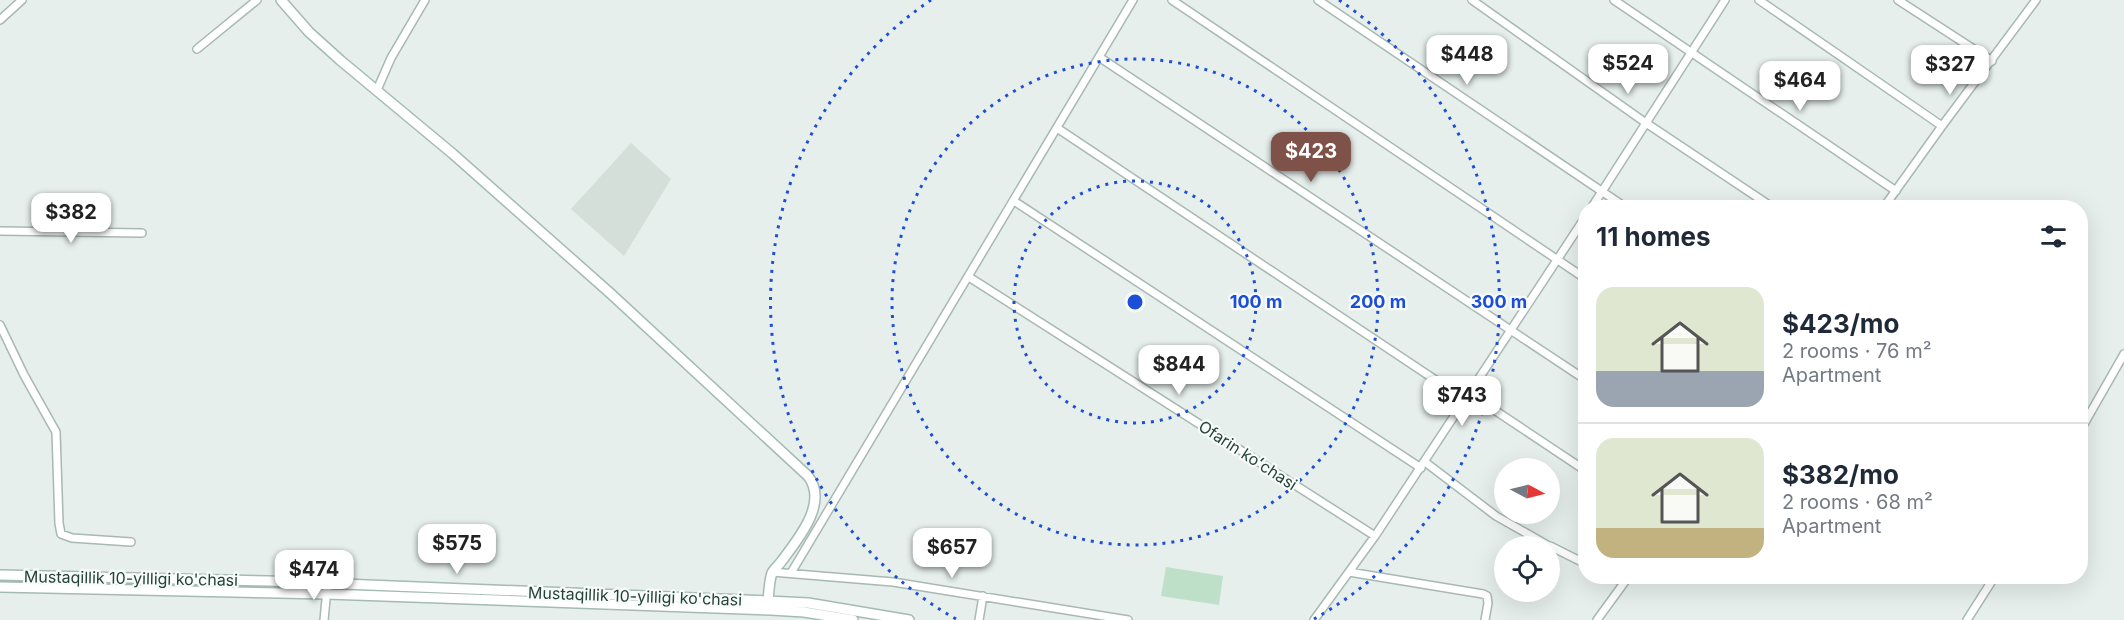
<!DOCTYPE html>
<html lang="en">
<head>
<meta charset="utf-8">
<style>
	:root { --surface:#fff; --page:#f2f2f3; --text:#1f2937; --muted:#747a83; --line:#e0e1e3; --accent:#7f5249 }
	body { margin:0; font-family:Inter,sans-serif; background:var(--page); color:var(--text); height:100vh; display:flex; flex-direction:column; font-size:22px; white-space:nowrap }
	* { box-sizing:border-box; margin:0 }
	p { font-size:20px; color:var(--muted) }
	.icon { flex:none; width:33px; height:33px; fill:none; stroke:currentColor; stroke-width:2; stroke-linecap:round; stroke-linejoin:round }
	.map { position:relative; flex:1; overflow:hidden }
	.details { position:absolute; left:1578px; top:200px; width:510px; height:384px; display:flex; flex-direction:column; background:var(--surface); border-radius:24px; box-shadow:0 6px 24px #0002 }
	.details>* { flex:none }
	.needle { width:39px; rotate:97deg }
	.fabs { position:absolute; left:1494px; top:458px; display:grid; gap:12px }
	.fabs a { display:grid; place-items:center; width:66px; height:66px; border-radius:50%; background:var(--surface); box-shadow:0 6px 24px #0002; font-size:30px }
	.price { position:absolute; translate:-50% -51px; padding:0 14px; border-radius:12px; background:#fff; color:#222; font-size:20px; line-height:39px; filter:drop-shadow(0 2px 3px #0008) }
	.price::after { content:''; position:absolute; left:50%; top:36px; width:18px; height:14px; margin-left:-9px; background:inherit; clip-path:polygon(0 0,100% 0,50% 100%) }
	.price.on { background:var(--accent); color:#fff }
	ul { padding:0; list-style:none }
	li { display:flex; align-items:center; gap:18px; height:150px; padding:0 18px }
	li+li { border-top:2px solid var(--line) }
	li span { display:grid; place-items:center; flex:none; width:168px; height:120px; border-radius:18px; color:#555 }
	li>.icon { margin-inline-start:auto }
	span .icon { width:72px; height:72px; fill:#fffc; stroke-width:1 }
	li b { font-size:26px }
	h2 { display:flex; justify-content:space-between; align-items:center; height:72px; padding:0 18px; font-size:26px }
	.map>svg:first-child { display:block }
	.built { fill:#d4dfda }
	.green { fill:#bfe0c8 }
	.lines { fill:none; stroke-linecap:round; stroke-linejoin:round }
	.street-casing { stroke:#a8b8b2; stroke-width:10 }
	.secondary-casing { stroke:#a4bbb3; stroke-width:12 }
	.street { stroke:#fff; stroke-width:7 }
	.secondary { stroke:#fff; stroke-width:9 }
	.ring { fill:none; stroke:#1d4ed8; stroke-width:3; stroke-dasharray:3 6 }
	.labels { text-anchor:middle; stroke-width:4.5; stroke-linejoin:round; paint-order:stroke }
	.street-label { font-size:16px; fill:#24423a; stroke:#f7fbf9 }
	.centre { fill:#1d4ed8; stroke:#f7fbf9; stroke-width:3 }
	.ring-label { font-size:18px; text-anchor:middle; font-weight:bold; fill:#1d4ed8; stroke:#f7fbf9; stroke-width:4.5; stroke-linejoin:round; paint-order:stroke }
</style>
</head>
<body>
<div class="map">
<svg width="2124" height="620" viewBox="0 0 2124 620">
	<rect width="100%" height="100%" fill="#e6efeb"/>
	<path class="built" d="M631 143 671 179 624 256 571 209Z"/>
	<path class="green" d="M1166 567 1223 576 1219 605 1161 596Z"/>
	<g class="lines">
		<g class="street-casing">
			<path id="street" d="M1172 0 1586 279
				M1318 0 1625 207
				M1472 0 1646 123 1772 207
				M1614 0 1896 191
				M1759 0 1942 126
				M1898 0 1992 61
				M0 20 22 0
				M197 49 257 0
				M1099 57 1586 380
				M377 90 391 58 425 0
				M1057 128 1464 399
				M1014 201 1421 468
				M1592 207 1725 0
				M1884 207 1942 126 2036 0
				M0 231 142 233
				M969 277 1375 536
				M0 325 24 375 56 432 59 523 61 534 72 538 131 542
				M1469 393 1586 471
				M2080 431 2124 354
				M1425 462 1496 516 1549 546
				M1550 546 1586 564
				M772 572 893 582 1128 620
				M1349 572 1483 594 1487 596 1488 603 1485 620
				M791 573 1133 0
				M1611 576 1624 583
				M324 620 327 589
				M979 620 983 596
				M1314 620 1375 536 1586 216
				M1597 620 1629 576
				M1967 620 1995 576"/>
		</g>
		<g class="secondary-casing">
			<path id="secondary" d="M281 0 309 32 340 60 453 154 610 293 808 476C829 503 798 539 781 562 778 566 774 569 772 573 769 581 769 592 768 601
				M0 575 269 581 768 601 808 603 909 620
				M0 587 327 594 771 610 804 612 853 620"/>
		</g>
		<use href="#street" class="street"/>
		<use href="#secondary" class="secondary"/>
	</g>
	<g class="ring">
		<circle cx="1135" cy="302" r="121"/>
		<circle cx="1135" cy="302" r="243"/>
		<path d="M956 619A364 364 0 0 1 931 0M1339 0A364 364 0 0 1 1314 619"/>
	</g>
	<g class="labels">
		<g class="street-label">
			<text transform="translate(1248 455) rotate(33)" y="6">Ofarin koʻchasi</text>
			<text transform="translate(131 578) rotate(1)" y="6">Mustaqillik 10-yilligi ko'chasi</text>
			<text transform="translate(635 596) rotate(2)" y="6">Mustaqillik 10-yilligi ko'chasi</text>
		</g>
	</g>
	<circle cx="1135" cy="302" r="9" class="centre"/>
	<g class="ring-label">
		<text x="1256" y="308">100 m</text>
		<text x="1378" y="308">200 m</text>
		<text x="1499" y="308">300 m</text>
	</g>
</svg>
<div class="fabs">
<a><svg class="needle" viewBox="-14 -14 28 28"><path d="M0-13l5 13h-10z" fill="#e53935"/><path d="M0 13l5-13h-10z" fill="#747a83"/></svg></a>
<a><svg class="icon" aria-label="locate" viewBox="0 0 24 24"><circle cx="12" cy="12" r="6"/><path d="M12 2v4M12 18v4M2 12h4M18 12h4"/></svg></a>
</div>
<b class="price" style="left:1467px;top:86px">$448</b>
<b class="price" style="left:1628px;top:95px">$524</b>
<b class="price" style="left:1950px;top:96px">$327</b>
<b class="price" style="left:1800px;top:112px">$464</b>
<b class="price on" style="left:1311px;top:183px">$423</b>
<b class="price" style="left:71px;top:244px">$382</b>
<b class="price" style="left:1179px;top:396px">$844</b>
<b class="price" style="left:1462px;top:427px">$743</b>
<b class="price" style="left:457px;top:575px">$575</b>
<b class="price" style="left:952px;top:579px">$657</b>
<b class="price" style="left:314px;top:601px">$474</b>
<section class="details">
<h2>11 homes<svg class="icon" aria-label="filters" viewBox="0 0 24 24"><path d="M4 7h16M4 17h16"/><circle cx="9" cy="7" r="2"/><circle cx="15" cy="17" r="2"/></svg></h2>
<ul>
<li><span style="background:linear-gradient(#dfe7d0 70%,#9aa5b1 0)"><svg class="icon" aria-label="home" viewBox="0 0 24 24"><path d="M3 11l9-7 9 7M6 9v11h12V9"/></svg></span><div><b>$423/mo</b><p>2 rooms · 76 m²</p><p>Apartment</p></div></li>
<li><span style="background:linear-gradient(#dfe7d0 75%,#c2b280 0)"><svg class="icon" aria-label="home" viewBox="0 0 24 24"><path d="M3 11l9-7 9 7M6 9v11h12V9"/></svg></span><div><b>$382/mo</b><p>2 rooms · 68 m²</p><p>Apartment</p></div></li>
</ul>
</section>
</div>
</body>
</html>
